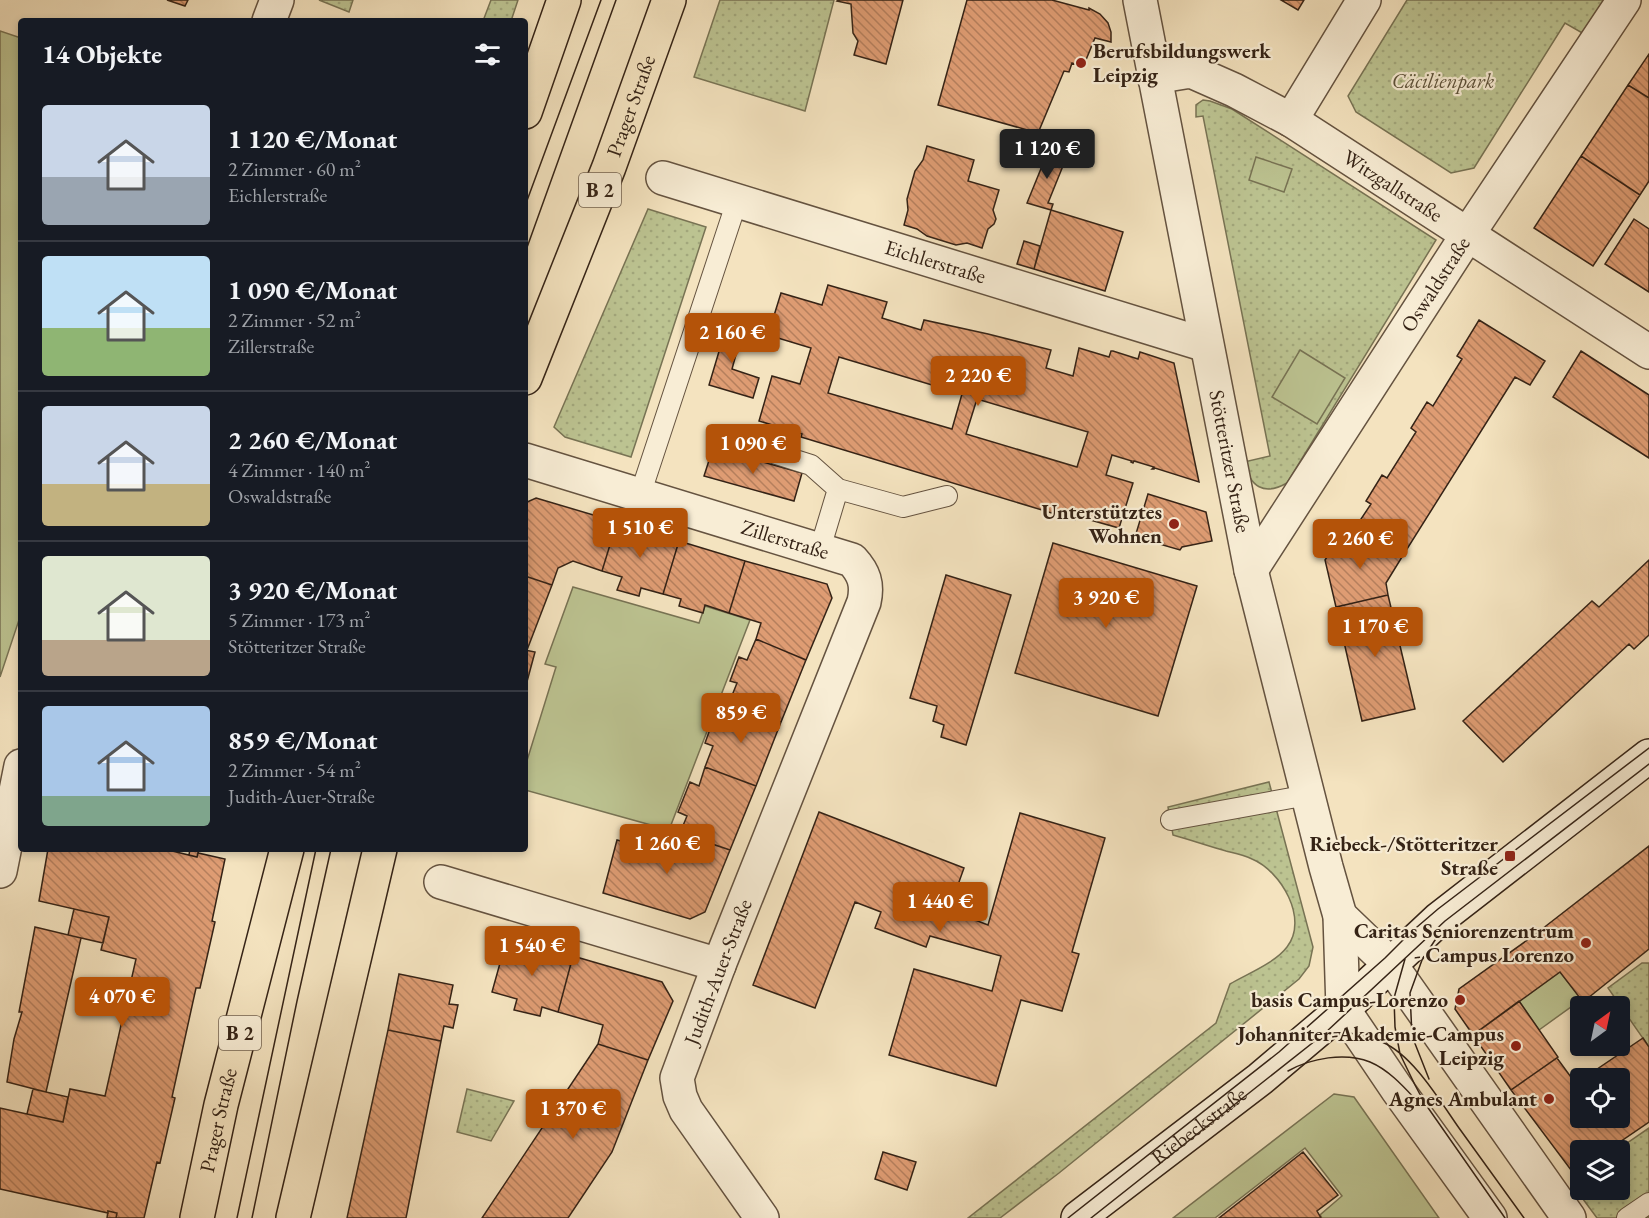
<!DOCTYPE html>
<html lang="de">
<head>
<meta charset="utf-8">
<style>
	:root { --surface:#171b24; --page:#242831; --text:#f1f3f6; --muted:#9ea1a6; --line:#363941; --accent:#b45309 }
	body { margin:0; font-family:"EB Garamond",serif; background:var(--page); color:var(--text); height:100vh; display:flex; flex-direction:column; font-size:22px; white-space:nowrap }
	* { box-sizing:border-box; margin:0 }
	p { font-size:20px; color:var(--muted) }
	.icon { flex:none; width:33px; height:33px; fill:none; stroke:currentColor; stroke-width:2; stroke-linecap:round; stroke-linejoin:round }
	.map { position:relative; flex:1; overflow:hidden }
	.drawer { position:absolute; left:18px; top:18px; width:510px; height:834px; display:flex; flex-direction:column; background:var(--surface); border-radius:6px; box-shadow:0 3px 9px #0003 }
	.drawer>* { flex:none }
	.needle { width:39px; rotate:33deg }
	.controls { position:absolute; left:1570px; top:996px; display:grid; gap:12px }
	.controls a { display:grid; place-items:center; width:60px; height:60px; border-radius:6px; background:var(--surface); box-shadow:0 3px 9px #0003; font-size:30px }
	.price { position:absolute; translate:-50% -51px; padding:0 14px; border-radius:6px; background:var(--accent); color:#fff; font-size:20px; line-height:39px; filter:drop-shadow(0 2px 3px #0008) }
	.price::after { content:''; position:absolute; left:50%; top:36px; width:18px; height:14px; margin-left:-9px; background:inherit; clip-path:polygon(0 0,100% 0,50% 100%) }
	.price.active { background:#222; color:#fff }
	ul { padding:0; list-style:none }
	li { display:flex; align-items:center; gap:18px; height:150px; padding:0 24px }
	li+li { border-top:2px solid var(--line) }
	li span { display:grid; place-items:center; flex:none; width:168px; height:120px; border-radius:6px; color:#555 }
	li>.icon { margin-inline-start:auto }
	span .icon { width:72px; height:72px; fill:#fffc; stroke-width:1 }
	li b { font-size:26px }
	h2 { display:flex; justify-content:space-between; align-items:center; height:72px; padding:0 24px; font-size:26px }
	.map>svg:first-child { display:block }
	.grass { fill:url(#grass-dots); stroke:#787354; stroke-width:1.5 }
	.garden { fill:#bcc391; stroke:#787354; stroke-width:1.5 }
	.building { fill:url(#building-back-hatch); stroke:#352316; stroke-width:1.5; fill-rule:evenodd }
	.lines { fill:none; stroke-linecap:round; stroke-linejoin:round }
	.service-casing { stroke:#655340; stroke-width:22 }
	.minor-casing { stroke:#655340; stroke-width:36 }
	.tertiary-casing { stroke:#655340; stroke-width:36 }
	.secondary-casing { stroke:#352316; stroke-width:36 }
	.primary-casing { stroke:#352316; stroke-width:36 }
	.service { stroke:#f8edd5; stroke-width:20 }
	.minor { stroke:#f8edd5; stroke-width:33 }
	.tertiary { stroke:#f8edd5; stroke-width:33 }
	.secondary { stroke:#f8edd5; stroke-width:33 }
	.primary { stroke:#f4e3bf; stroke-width:33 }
	.tram { stroke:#352316; stroke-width:1.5 }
	.poi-dot { fill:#8f2418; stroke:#f8edd5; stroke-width:2 }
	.labels { text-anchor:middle; stroke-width:4.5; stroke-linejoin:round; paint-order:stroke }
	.shield { fill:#f8edd5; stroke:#70604f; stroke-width:1.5 }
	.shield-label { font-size:20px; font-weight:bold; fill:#352316 }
	.poi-label { font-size:21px; font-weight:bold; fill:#352316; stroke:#f8edd5; text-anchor:end }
	.park-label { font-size:21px; font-style:italic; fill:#5e533b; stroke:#f8edd5 }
	.street-label { font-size:21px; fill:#352316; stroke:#f8edd5 }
</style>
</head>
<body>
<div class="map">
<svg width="1649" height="1218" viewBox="0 0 1649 1218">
	<defs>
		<pattern id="grass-dots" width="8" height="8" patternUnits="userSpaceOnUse" patternTransform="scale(1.5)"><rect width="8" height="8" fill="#bcc391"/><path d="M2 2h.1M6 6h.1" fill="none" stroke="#a2a77c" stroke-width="1.8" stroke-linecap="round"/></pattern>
		<pattern id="building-back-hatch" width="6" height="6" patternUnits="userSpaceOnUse" patternTransform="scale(1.5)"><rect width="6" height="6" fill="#de9c73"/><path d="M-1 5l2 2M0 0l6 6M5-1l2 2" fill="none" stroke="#b57f5d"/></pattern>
	</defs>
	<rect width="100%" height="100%" fill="#f4e3bf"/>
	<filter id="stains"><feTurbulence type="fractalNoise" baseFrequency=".00333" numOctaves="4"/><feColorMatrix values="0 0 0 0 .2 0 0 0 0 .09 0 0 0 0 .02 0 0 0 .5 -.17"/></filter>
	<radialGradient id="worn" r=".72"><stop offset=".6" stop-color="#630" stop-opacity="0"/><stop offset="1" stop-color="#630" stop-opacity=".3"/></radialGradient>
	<path class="grass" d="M319 0H353L349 12Z
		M491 0H518L511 21H483Z
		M720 0H834L805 111 694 77Z
		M1407 0H1606L1584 34 1565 23 1474 168 1451 173 1356 112 1348 96Z
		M1203 100 1210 101 1232 109 1436 240 1287 483C1264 496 1250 487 1244 462L1270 456 1203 116 1196 117V105Z
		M648 209 706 227 631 457 565 437 554 427Z
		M1269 782 1313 947 1309 966 1299 979 1059 1173 1000 1218H968L1216 1023 1230 984C1247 974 1275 963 1287 947 1309 919 1281 871 1252 859 1244 855 1234 853 1226 851 1208 846 1191 840 1173 835L1168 807Z
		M1642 963H1649V1047L1608 988Z
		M467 1089 514 1101 491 1141 457 1132Z
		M1649 1128V1218H1597L1571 1183 1581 1176V1190H1620V1150H1617Z"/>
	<path class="garden" d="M0 31 21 38V614L0 677Z
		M1256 157 1292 169 1284 192 1249 180Z
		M1300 350 1345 378 1317 424 1272 397Z
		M573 587 699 623 705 606 750 620 669 830 525 790V767L556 667 545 664Z
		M1560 972 1582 999 1539 1030 1519 1001Z
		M1334 1094 1354 1097 1439 1218H1322L1320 1215 1342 1196 1305 1148 1215 1218H1173Z"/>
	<path class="building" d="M167 0H188L185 6Z
		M838 0H903L886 64 854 55 858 41 853 33 851 4 837 1Z
		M967 0H1052L1089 10V8L1100 14 1108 23 1111 32V42L1095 38 1083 67 1072 63 1069 72 1064 71 1038 133 938 105Z
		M1281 0H1304L1298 10Z
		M1649 54V98L1628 85Z
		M1628 85 1649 98V181L1640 195 1581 156Z
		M927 146 974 160 968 181 999 190 993 210 996 219 994 224 988 229 982 248 967 243 956 245 927 236 917 229 904 225 908 210 907 199 915 171 923 160Z
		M1049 149 1067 156 1048 203 1053 204 1051 210 1027 203Z
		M1581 156 1640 195 1593 266 1534 228Z
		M1051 210 1123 232 1105 291 1034 269Z
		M1634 219 1649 229V292L1605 264Z
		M1024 241 1040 246 1034 269 1017 264Z
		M828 285 887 302 882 318 921 330 924 320 988 334 1051 350 1046 368 1073 376 1079 348 1109 357 1111 351H1113L1138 359 1140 352 1174 363 1199 482 1155 468 1154 469H1152L1154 467 1134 461 1133 463 1131 462 1132 461 1112 455 1106 475 1133 483 1119 528 1076 516 1075 520 801 437 802 434 759 421 772 376 800 384 811 348 768 335 781 293 822 305ZM839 357 962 394 952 429 828 393ZM977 399 1088 432 1077 467 966 434Z
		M729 318 745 322 732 369 759 378 753 398 709 385Z
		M1479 320 1545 361 1530 385 1515 377 1402 557 1355 528 1371 504 1366 501 1382 475 1387 478 1416 432 1411 428 1427 402 1433 406 1462 359 1457 356Z
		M1581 351 1649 395V458L1553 397Z
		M713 448 802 473 794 501 704 476Z
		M1148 494 1206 512 1212 541 1182 547 1180 550 1135 537Z
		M536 498 617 522 602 571 573 561 558 568 552 585 525 576V503Z
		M617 522 679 541 663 594 641 588 639 596 617 590 622 577 602 571Z
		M1355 528 1402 557 1386 583 1388 595 1336 607 1325 560 1333 548 1340 553Z
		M679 541 745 561 729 613 705 605 703 613 679 606 681 599 663 594Z
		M1053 543 1197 586 1158 716 1015 673Z
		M1649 560V635L1634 649 1629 644 1503 762 1463 721 1592 601 1599 607Z
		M745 561 827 584 832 598 806 660 756 639 761 623 729 613Z
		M946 575 1011 595 966 745 941 737 944 725 933 721 937 706 910 698Z
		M525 576 552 585 527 650H525Z
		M1388 595 1415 709 1362 721 1336 607Z
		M756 639 806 660 781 722 729 703 737 683 730 681 739 657 747 660Z
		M525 650 535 652 525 689Z
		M729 703 781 722 756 786 705 767 713 746 705 743 713 721 721 724Z
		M705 767 756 786 730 850 680 833 687 816 678 812 690 782 699 786Z
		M819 812 964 868 949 910 988 925 1020 813 1105 838 1072 952 1079 954 1062 1011 1021 1000 996 1086 889 1055 914 969 992 991 1001 956 930 936 926 947 875 928 881 912 855 902 815 1008 753 985Z
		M676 832 730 850 705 912 690 919 603 893 617 840 667 854Z
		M1649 846V949L1583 1002 1560 972 1473 1035 1455 1009 1459 989 1533 936Z
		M48 849H164L197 857 198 853 225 859 212 921 215 922 200 988H196L172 1097 175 1098 160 1163 157 1162 144 1218H116L117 1213 108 1211V1213L0 1189V1108L63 1122 70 1089 105 1096 136 959 101 950 109 917 39 901Z
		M190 849H199L197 857 189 855Z
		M74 909 109 917 103 943 68 935Z
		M35 927 81 938 46 1092 7 1082 14 1039 22 1012H19Z
		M507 938 573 956 558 1012 542 1007 540 1016 514 1010 517 999 492 992Z
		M573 956 662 982 673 1001 648 1060 598 1044 603 1025 558 1012Z
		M399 974 453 985 449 1004 458 1005 453 1028 444 1026 441 1041 388 1030Z
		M1519 1001 1558 1057 1511 1090 1473 1035Z
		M388 1030 441 1041 406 1218H347Z
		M1643 1038 1649 1047V1122L1608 1150H1581V1169L1574 1174 1511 1090 1557 1058 1576 1084 1581 1081V1118H1620V1078H1584Z
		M598 1044 648 1060 612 1152 568 1218H482Z
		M33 1089 68 1097 63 1122 27 1114Z
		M883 1152 916 1162 907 1190 875 1179Z
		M1303 1152 1338 1195 1317 1211 1321 1218H1219Z
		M108 1211 117 1213 116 1218H107Z"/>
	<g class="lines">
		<g class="service-casing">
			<path id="service" d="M748 445 811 465 838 489 820 549
				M838 489 903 507 947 496
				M640 495 737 201
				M1171 820 1308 795
				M1627 1218 1649 1203"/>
		</g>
		<g class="minor-casing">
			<g id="minor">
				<path id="s1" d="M1140 0 1251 570 1326 867 1340 916 1343 1009"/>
				<path d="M269 21 277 0"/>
				<path id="s2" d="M1154 77 1191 71 1234 90 1291 120 1649 352"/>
				<path d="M1291 120 1364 0"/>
				<path id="s3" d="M663 178 1206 345"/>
				<path id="s4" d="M525 460 852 560C864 573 868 584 864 602L719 965 677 1078 680 1096 686 1110 762 1218"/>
				<path id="s5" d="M1251 570 1468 234 1624 0"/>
				<path d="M0 871 21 766"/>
				<path d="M441 882 719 965"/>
				<path d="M1340 916 1390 964"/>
			</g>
		</g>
		<g class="tertiary-casing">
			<path id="tertiary" d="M1390 964 1569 1218
				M1343 1009 1397 1089 1490 1218"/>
		</g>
		<g class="secondary-casing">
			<g id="secondary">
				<path id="s6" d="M1078 1218 1260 1079 1343 1009 1439 919 1649 756"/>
			</g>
		</g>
		<g class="primary-casing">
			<g id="primary">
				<path d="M525 112 564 0"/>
				<path id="s7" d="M525 378 609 167 669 0"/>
				<path id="s8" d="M197 1218 221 1105 287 849"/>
				<path d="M293 1218 380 849"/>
			</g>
		</g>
		<use href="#service" class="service"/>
		<use href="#minor" class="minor"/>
		<use href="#tertiary" class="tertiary"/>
		<use href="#secondary" class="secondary"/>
		<use href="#primary" class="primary"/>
		<path class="tram" d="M525 206 601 0
			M525 253 616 0
			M1405 959 1394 998 1395 1027 1400 1054 1415 1085 1424 1102 1505 1218
			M1324 1034C1343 1031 1364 1034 1382 1042 1413 1055 1440 1101 1459 1128 1481 1158 1502 1188 1524 1218
			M1288 1071C1311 1058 1345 1052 1370 1062 1389 1070 1404 1087 1417 1101
			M1429 1079 1412 1036 1410 993 1422 960 1439 934
			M237 1218 316 849
			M252 1218 297 1001 331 849
			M1068 1218 1279 1052 1385 958 1410 933 1438 909 1649 748
			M1091 1218 1325 1033 1445 921 1649 764"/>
	</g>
	<g class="poi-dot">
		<circle cx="1081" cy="63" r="6"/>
		<circle cx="1174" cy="524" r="6"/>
		<rect x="1504" y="850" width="12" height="12" rx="3"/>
		<circle cx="1586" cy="943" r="6"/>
		<circle cx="1460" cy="1000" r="6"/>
		<circle cx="1516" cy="1046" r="6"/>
		<circle cx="1549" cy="1099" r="6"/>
	</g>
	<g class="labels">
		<g class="shield">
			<rect x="579" y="173" width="42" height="34" rx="4.5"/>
			<rect x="219" y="1016" width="42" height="34" rx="4.5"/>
		</g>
		<g class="shield-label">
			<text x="600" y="197">B 2</text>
			<text x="240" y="1040">B 2</text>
		</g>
		<g class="poi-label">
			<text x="1093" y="58" text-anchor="start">Berufsbildungswerk<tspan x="1093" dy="24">Leipzig</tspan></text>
			<text x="1162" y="519">Unterstütztes<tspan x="1162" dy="24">Wohnen</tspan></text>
			<text x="1498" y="851">Riebeck-/Stötteritzer<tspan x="1498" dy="24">Straße</tspan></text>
			<text x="1574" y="938">Caritas Seniorenzentrum<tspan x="1574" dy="24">- Campus Lorenzo</tspan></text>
			<text x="1448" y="1007">basis Campus-Lorenzo</text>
			<text x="1504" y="1041">Johanniter-Akademie-Campus<tspan x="1504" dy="24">Leipzig</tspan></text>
			<text x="1537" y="1106">Agnes Ambulant</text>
		</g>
		<g class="park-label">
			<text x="1443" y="88">Cäcilienpark</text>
		</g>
		<g class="street-label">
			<text dy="7" stroke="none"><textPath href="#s7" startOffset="292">Prager Straße</textPath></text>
			<text dy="7" stroke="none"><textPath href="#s2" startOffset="270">Witzgallstraße</textPath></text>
			<text dy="7" stroke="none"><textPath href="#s3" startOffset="285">Eichlerstraße</textPath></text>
			<text dy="7" stroke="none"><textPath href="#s5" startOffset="340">Oswaldstraße</textPath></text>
			<text dy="7" stroke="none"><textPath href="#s1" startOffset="470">Stötteritzer Straße</textPath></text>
			<text dy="7" stroke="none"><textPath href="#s4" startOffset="272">Zillerstraße</textPath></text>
			<text transform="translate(718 972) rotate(-69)" y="7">Judith-Auer-Straße</text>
			<text dy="7" stroke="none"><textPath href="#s8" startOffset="100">Prager Straße</textPath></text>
			<text dy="7" stroke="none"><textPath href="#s6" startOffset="152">Riebeckstraße</textPath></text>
		</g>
	</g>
	<rect width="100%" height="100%" filter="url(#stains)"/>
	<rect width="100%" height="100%" fill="url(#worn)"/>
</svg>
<div class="controls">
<a><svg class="needle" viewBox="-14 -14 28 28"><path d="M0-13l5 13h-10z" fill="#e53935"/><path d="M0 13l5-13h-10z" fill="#9ea1a6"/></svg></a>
<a><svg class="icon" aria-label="locate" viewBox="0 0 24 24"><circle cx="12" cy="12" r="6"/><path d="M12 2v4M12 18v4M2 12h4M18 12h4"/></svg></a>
<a><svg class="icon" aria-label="layers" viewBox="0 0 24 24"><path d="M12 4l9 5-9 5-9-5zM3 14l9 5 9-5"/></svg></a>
</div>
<b class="price active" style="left:1047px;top:180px">1 120 €</b>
<b class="price" style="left:732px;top:364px">2 160 €</b>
<b class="price" style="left:978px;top:407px">2 220 €</b>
<b class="price" style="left:753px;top:475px">1 090 €</b>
<b class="price" style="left:640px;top:559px">1 510 €</b>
<b class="price" style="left:1360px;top:570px">2 260 €</b>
<b class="price" style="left:1106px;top:629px">3 920 €</b>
<b class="price" style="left:1375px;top:658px">1 170 €</b>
<b class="price" style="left:741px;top:744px">859 €</b>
<b class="price" style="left:667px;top:875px">1 260 €</b>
<b class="price" style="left:940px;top:933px">1 440 €</b>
<b class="price" style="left:532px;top:977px">1 540 €</b>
<b class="price" style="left:122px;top:1028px">4 070 €</b>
<b class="price" style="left:573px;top:1140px">1 370 €</b>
<section class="drawer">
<h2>14 Objekte<svg class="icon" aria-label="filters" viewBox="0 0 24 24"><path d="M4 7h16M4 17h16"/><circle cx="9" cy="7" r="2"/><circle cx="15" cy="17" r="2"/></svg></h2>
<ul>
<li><span style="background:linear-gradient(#c9d6e8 60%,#9aa5b1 0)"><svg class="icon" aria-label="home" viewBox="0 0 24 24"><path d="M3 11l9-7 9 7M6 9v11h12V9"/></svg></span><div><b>1 120 €/Monat</b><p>2 Zimmer · 60 m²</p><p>Eichlerstraße</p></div></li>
<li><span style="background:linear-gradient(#bfe0f5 60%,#8fb573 0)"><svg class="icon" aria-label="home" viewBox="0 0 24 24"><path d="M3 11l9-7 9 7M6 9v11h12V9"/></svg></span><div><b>1 090 €/Monat</b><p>2 Zimmer · 52 m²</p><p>Zillerstraße</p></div></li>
<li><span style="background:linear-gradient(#c9d6e8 65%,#c2b280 0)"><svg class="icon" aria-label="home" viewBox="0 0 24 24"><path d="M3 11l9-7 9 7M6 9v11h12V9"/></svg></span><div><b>2 260 €/Monat</b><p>4 Zimmer · 140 m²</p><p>Oswaldstraße</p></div></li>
<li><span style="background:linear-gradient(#dfe7d0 70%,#b9a48a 0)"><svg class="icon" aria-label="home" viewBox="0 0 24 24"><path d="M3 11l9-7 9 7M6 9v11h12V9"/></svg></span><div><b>3 920 €/Monat</b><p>5 Zimmer · 173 m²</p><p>Stötteritzer Straße</p></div></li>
<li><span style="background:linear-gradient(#a9c7e8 75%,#7fa58c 0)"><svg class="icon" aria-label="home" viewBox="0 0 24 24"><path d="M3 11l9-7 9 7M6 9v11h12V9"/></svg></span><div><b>859 €/Monat</b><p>2 Zimmer · 54 m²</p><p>Judith-Auer-Straße</p></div></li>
</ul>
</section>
</div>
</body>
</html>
